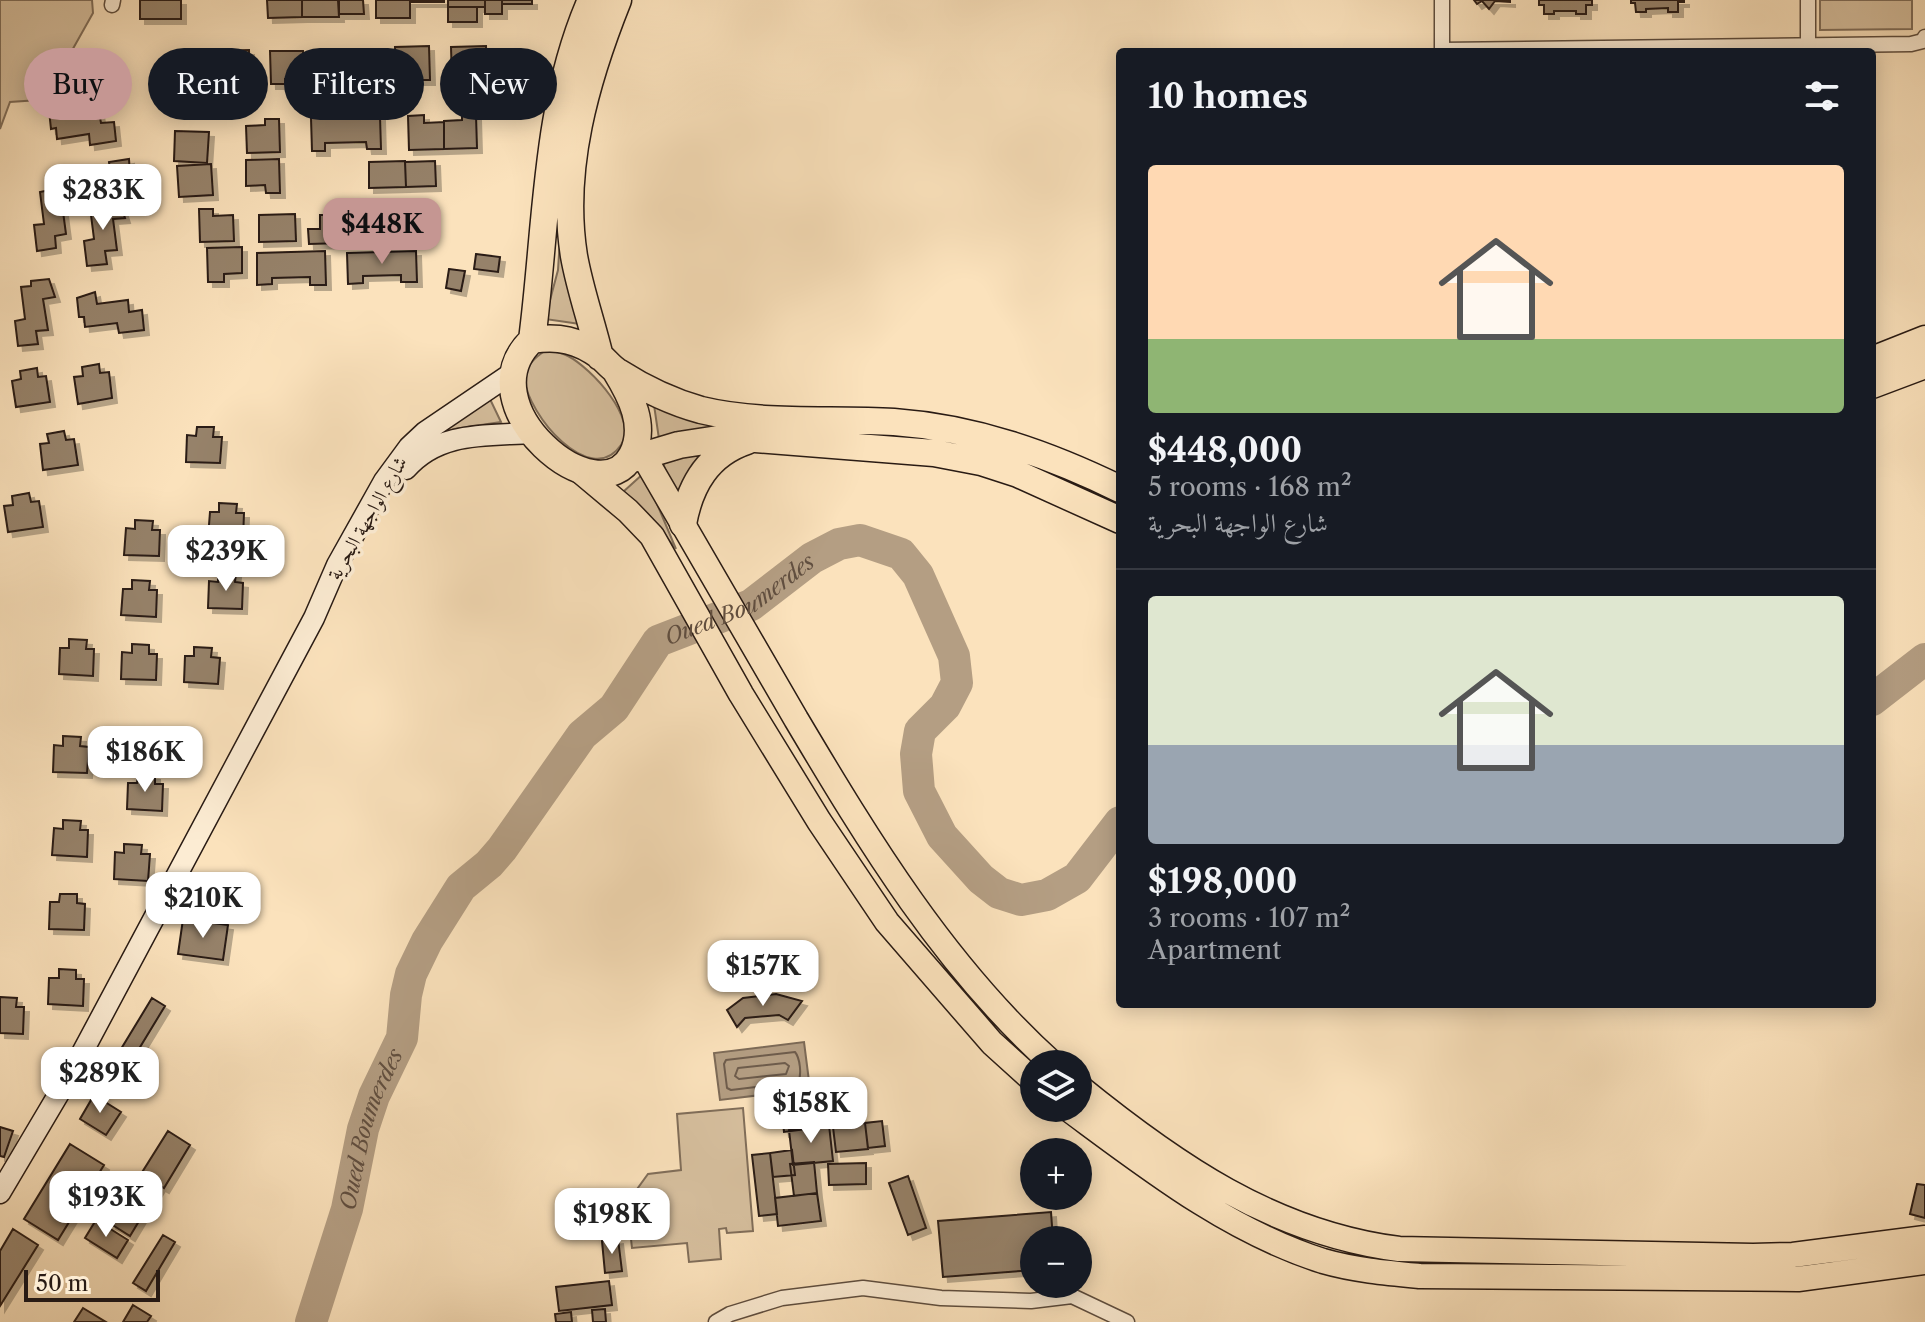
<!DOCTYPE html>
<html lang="en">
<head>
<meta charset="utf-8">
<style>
	:root { --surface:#171b24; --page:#20242c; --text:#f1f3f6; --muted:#9ea1a6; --line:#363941; --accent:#c59692 }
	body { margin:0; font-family:"Libre Caslon Text",Amiri,serif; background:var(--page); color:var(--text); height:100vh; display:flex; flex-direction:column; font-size:30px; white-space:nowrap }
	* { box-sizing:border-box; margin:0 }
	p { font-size:26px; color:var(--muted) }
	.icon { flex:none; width:44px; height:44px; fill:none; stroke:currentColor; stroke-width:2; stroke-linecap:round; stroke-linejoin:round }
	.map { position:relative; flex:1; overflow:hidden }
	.sheet { position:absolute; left:1116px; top:48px; width:760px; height:960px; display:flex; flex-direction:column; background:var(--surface); border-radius:8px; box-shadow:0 4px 20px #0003 }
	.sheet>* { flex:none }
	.hud { position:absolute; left:24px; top:48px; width:760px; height:72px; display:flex; gap:16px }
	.fabs { position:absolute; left:1020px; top:1050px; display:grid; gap:16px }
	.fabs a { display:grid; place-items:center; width:72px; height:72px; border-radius:50%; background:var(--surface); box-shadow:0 4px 20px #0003; font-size:40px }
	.scale { position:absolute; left:24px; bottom:20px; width:136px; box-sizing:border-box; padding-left:8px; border:4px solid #291b14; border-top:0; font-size:22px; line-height:28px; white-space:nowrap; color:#291b14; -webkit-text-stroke:6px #fcecd3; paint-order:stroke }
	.price { position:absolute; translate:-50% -68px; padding:0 18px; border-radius:16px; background:#fff; color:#222; font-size:26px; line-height:52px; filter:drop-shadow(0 2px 4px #0008) }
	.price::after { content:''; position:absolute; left:50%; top:48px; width:24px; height:18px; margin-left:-12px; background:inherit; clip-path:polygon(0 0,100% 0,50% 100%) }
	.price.on { background:var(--accent); color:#111 }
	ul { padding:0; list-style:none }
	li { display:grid; align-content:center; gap:16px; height:424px; padding:0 32px }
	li+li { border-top:2px solid var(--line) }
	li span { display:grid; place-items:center; height:248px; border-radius:8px; color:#555 }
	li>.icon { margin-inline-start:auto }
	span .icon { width:144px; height:144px; fill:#fffc; stroke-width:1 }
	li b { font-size:34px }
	h2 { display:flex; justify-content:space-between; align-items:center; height:96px; padding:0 32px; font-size:34px }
	.tag { padding:0 28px; border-radius:36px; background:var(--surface); box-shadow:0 4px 20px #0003; font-size:28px; line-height:72px }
	.tag.on { background:var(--accent); color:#111 }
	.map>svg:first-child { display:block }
	.green { fill:#d7c09f; stroke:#806e5a; stroke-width:2 }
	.water { fill:#b49e83; stroke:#7c6a57; stroke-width:2 }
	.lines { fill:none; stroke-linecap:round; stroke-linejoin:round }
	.shore { stroke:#6e5c4c; stroke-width:2 }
	.river { stroke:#b49e83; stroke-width:32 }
	.building { fill:#96826b; stroke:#291b14; stroke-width:2; filter:url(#shadow) }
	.street-casing { stroke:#5e4d3e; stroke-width:17 }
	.secondary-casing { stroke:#291b14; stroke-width:23 }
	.primary-casing { stroke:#291b14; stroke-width:27 }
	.highway-casing { stroke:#291b14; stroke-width:29 }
	.street { stroke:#fcecd3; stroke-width:14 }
	.secondary { stroke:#fcecd3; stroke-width:20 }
	.primary { stroke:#fbe2bc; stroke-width:24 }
	.highway { stroke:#fbe2bc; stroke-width:26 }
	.labels { text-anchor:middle; stroke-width:7; stroke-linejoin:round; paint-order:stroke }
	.street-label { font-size:20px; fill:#291b14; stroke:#fcecd3 }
	.water-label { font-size:22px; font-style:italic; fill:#614f40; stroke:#fcecd3 }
</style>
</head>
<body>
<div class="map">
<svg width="1925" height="1322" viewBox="0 0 1925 1322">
	<defs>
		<filter id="shadow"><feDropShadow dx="5" dy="5" stdDeviation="0" flood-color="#0004"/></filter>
	</defs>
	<rect width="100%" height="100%" fill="#fbe2bc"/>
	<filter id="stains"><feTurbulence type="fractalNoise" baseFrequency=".0025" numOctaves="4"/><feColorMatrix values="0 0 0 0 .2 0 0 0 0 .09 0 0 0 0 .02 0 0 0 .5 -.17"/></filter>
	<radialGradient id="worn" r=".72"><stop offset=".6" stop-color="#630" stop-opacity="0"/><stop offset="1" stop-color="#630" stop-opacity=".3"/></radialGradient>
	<path class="green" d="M0 0H92L93 13 70 54 97 96 10 102 0 129Z
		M1820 0H1912V29L1820 30Z
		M560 238 580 324 545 319 558 270Z
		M545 351C554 351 560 352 568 356 591 368 639 419 621 445 590 490 527 413 525 380 524 368 535 357 545 351Z
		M489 397 501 422 454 429 424 440Z
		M654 405 719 427 659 439Z
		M720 444 686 477 677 500 661 458Z
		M644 473 676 549 648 514 623 492Z
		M743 1108 753 1231 727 1233 726 1228 719 1229 721 1259 689 1262 687 1243 632 1248 627 1203 648 1174 681 1170 677 1114Z"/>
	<path class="water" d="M804 1042 810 1089 720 1100 714 1053Z"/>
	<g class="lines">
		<path class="shore" d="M795 1052C800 1058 802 1075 798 1082L731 1090 727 1088 724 1064 726 1060Z
			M785 1063 789 1066 786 1074 739 1079 735 1076 738 1068Z"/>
		<g class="river">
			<path d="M1872 700 1925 659"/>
			<path id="s1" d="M311 1322 347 1209 363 1129 374 1096 402 1038 406 995 411 974 427 941 461 887 489 864 502 849 582 735 614 708 658 641 751 605 812 558 839 544 860 540 901 554 918 575 954 656 957 683 945 706 920 731 916 754 919 791 942 836 981 879 999 893 1021 900 1047 895 1077 878 1120 822"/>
		</g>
	</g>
	<path class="building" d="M140 0H181V19H140Z
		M267 0H302V17L268 18Z
		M302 0H338L339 17H302Z
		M339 0H363L364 14H339Z
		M376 0H410V18H376Z
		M410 0H444V2H410Z
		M448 0H485V7H448Z
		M485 0H502V14H485Z
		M502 0H532V4H502Z
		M1474 0H1510V2L1495 1 1489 9 1482 1 1477 4Z
		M1539 0H1592V5H1586V14H1576V11H1554V14H1544V5H1539Z
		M1631 0H1684V2H1678V12H1668V8L1646 9V12H1636L1635 3H1631Z
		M448 7H477V22H448Z
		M429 46 430 80H416L415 74 396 75 395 47Z
		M486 46 487 73H468V81H452L451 47Z
		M249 50 250 84H235V77H216L215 51Z
		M270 51H303L304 78 285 79V84H271Z
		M520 55 521 83 488 84 487 56Z
		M395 57 396 84 378 85 379 91 361 92 360 58Z
		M214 58 215 83H194V89L183 90 182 59Z
		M338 59 339 91H324L323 85 305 86 304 60Z
		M67 104 69 116 99 112 101 123 114 122 116 141 90 145 89 134 57 139 56 128 51 129 49 110Z
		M424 115V123L444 122V149L409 150 408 116Z
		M462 115H476L477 148 444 149V121L462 120Z
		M380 116 381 149H367L366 142 325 143V151H312L311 118Z
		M265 119H279L280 152 247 153 246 126 265 125Z
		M175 131 209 132 207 163 174 161Z
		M129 159 130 175 111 177 109 162Z
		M279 159 280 193H266L265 185 246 186V160Z
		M405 161 406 187 369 188V162Z
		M435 161 436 186 406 187 405 162Z
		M211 164 213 195 179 197 177 166Z
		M68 183 74 202 62 204 66 234 55 236 56 248 37 251 34 225 44 224 40 192 50 190 49 186Z
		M119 199 125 218 113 219 117 250 105 251 107 264 87 266 84 241 94 239 90 207 101 206 100 201Z
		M333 207H355L356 214 377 213 378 242 309 244 308 229H320V215H333Z
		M199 209H213V216L233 215 234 241 200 242Z
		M295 214 296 241 259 242V215Z
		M242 247V273L224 274V282H208L207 248Z
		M325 251 326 285H310V277L272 278V284L257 285V253Z
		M416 251 417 282H401V275L363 276V283L348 284 347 253Z
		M476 254 500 257 498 272 474 269Z
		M449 269 465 271 461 291 446 288Z
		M49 279 55 297 43 299 48 330 36 331 38 344 18 346 15 321 25 319 21 287 31 286V281Z
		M95 292 97 304 128 300 129 312 142 310 144 330 119 333 117 323 85 327 84 317H79L77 298Z
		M99 364 100 373 109 372 112 398 78 404 74 377 83 376 82 367Z
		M37 368 38 377 46 376 50 402 16 407 12 381 21 379 20 371Z
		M197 427H214L213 437H222L220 463 186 462 187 435 196 436Z
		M64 431 66 440 74 439 78 465 43 470 40 444 49 443 47 434Z
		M29 493 31 502 39 501 43 527 8 532 4 506 13 505 12 496Z
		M219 503 237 504 236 513H244L243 540 208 538 210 512H219Z
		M135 520 153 521 152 530H160L159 556 124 555 126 528 135 529Z
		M218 573H236L235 582 243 583 242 609 208 608 209 581 218 582Z
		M132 580 150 581 149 590H157L156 617 121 615 123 589H132Z
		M69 639 87 640 86 649H94L93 676 59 674 60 648H69Z
		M132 644 149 645V654H157L156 680 121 679 122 652 132 653Z
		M194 647 212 648 211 657 220 658 218 684 184 682 185 656H194Z
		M63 736 81 737 80 746 89 747 87 773 53 772 54 745 63 746Z
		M138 774 155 775V784H163L162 811 127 809 128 783H137Z
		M63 820 81 821 80 830H88L87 857 52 855 54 828 63 829Z
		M124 844 142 845 141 854H150L148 881 114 879 115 852 124 853Z
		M60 894H77V903L85 904 84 930 49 929 50 902H59Z
		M183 919 228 925 223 960 178 954Z
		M59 969 76 970V979H84L83 1006 48 1004 49 978H59Z
		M776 994 802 1001 788 1020 779 1015 745 1018 737 1027 727 1010 743 998Z
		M0 997 17 998 16 1007H24L23 1034 0 1033Z
		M152 998 165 1006 134 1057 121 1049Z
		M108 1070 117 1075 107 1092 98 1087Z
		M94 1095 121 1112 106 1135 80 1119Z
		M820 1099 823 1127 784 1132 781 1104Z
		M882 1121 885 1146 868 1148 865 1123Z
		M865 1123 868 1149 836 1152 833 1127Z
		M829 1125 833 1161 793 1165 789 1130Z
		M0 1127 13 1131 4 1157 0 1156Z
		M168 1131 190 1145 164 1188 141 1174Z
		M70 1144 104 1165 58 1240 24 1219Z
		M792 1150 795 1175 773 1177 770 1153Z
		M770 1153 777 1214 759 1216 752 1155Z
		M814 1162 817 1193 794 1196 790 1164Z
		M866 1163V1184L829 1185 828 1164Z
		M141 1174 160 1186 130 1236 111 1224Z
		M908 1176 926 1228 908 1235 889 1183Z
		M1917 1184 1925 1185V1218L1910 1214Z
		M817 1193 821 1221 778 1226 775 1198Z
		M1051 1212 1053 1240H1034V1270L943 1277 938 1221Z
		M96 1220 128 1240 117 1258 85 1238Z
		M13 1229 38 1245 0 1306V1251Z
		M163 1235 175 1242 146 1291 133 1283Z
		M618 1239 622 1271 605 1273 602 1241Z
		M609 1281 612 1305 559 1311 556 1287Z
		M133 1305 151 1316 147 1322H123Z
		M83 1308 106 1322H74Z
		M605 1309 606 1322H593L592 1310Z
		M571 1312 572 1322H556L555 1314Z"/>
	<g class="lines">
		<g class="street-casing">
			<path id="street" d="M1442 0V50L1911 44 1923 41 1925 37
				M1808 0V45
				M112 5 113 0
				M716 1322 730 1314 782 1298 863 1288 941 1298 1031 1301 1072 1296 1127 1322"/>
		</g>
		<g class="secondary-casing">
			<path id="secondary" d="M406 469C439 431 486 436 532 433
				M0 1193 74 1068 314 618 337 565 384 481 409 447 425 432 512 373"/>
		</g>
		<g class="primary-casing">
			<path id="primary" d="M637 445C690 537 743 628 796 719 869 842 945 967 1053 1064
				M579 470 628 511 652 536 741 694 819 821 887 922 992 1043 1034 1081
				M1078 1086C1174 1164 1273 1233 1399 1249L1753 1256 1793 1255 1925 1238
				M1067 1108C1147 1167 1228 1231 1323 1261 1354 1270 1388 1273 1420 1276L1798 1279 1925 1262"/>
		</g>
		<g class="highway-casing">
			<path id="highway" d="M532 340C547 226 544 107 591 0
				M600 357C592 323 580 290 574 256 560 169 586 80 618 0
				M1872 360 1925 339
				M615 370C631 396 647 426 632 455 599 519 463 405 532 340 559 336 578 340 600 356 606 361 611 368 618 372 643 388 672 402 701 410 763 425 831 418 894 422 975 428 1048 454 1120 489
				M1872 385 1925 365
				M629 460 679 445 731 437 934 453 981 462 1018 474 1120 520
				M683 524C690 485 708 454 747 441"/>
		</g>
		<use href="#street" class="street"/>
		<use href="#secondary" class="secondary"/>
		<use href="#primary" class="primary"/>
		<use href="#highway" class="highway"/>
	</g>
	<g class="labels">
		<g class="street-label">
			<text transform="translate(367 518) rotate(-60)" y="7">شارع الواجهة البحرية</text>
		</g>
		<g class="water-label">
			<text dy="8" stroke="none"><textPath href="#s1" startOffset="874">Oued Boumerdes</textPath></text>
			<text dy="8" stroke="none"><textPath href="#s1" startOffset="202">Oued Boumerdes</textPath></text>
		</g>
	</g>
	<rect width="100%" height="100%" filter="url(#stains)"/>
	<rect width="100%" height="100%" fill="url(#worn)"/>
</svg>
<div class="fabs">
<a><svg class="icon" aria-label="layers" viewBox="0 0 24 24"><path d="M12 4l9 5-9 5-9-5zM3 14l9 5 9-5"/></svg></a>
<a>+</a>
<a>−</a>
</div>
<div class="scale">50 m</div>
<b class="price" style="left:103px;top:232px">$283K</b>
<b class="price on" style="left:382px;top:266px">$448K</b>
<b class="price" style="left:226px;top:593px">$239K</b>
<b class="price" style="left:145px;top:794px">$186K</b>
<b class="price" style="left:203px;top:940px">$210K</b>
<b class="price" style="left:763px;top:1008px">$157K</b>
<b class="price" style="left:100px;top:1115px">$289K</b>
<b class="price" style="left:811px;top:1145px">$158K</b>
<b class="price" style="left:106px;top:1239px">$193K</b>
<b class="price" style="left:612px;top:1256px">$198K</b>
<div class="hud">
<a class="tag on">Buy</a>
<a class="tag">Rent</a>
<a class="tag">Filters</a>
<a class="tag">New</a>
</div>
<section class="sheet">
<h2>10 homes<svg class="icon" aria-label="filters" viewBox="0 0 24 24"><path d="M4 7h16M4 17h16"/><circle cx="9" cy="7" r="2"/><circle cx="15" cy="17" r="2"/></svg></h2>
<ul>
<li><span style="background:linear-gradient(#ffd9b3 70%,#8fb573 0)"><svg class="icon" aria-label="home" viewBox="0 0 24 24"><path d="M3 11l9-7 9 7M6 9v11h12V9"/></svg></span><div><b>$448,000</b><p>5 rooms · 168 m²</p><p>شارع الواجهة البحرية</p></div></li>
<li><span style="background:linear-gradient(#dfe7d0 60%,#9aa5b1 0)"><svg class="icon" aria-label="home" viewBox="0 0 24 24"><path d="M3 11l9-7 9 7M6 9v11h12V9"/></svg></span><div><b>$198,000</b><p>3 rooms · 107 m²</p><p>Apartment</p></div></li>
</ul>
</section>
</div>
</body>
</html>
